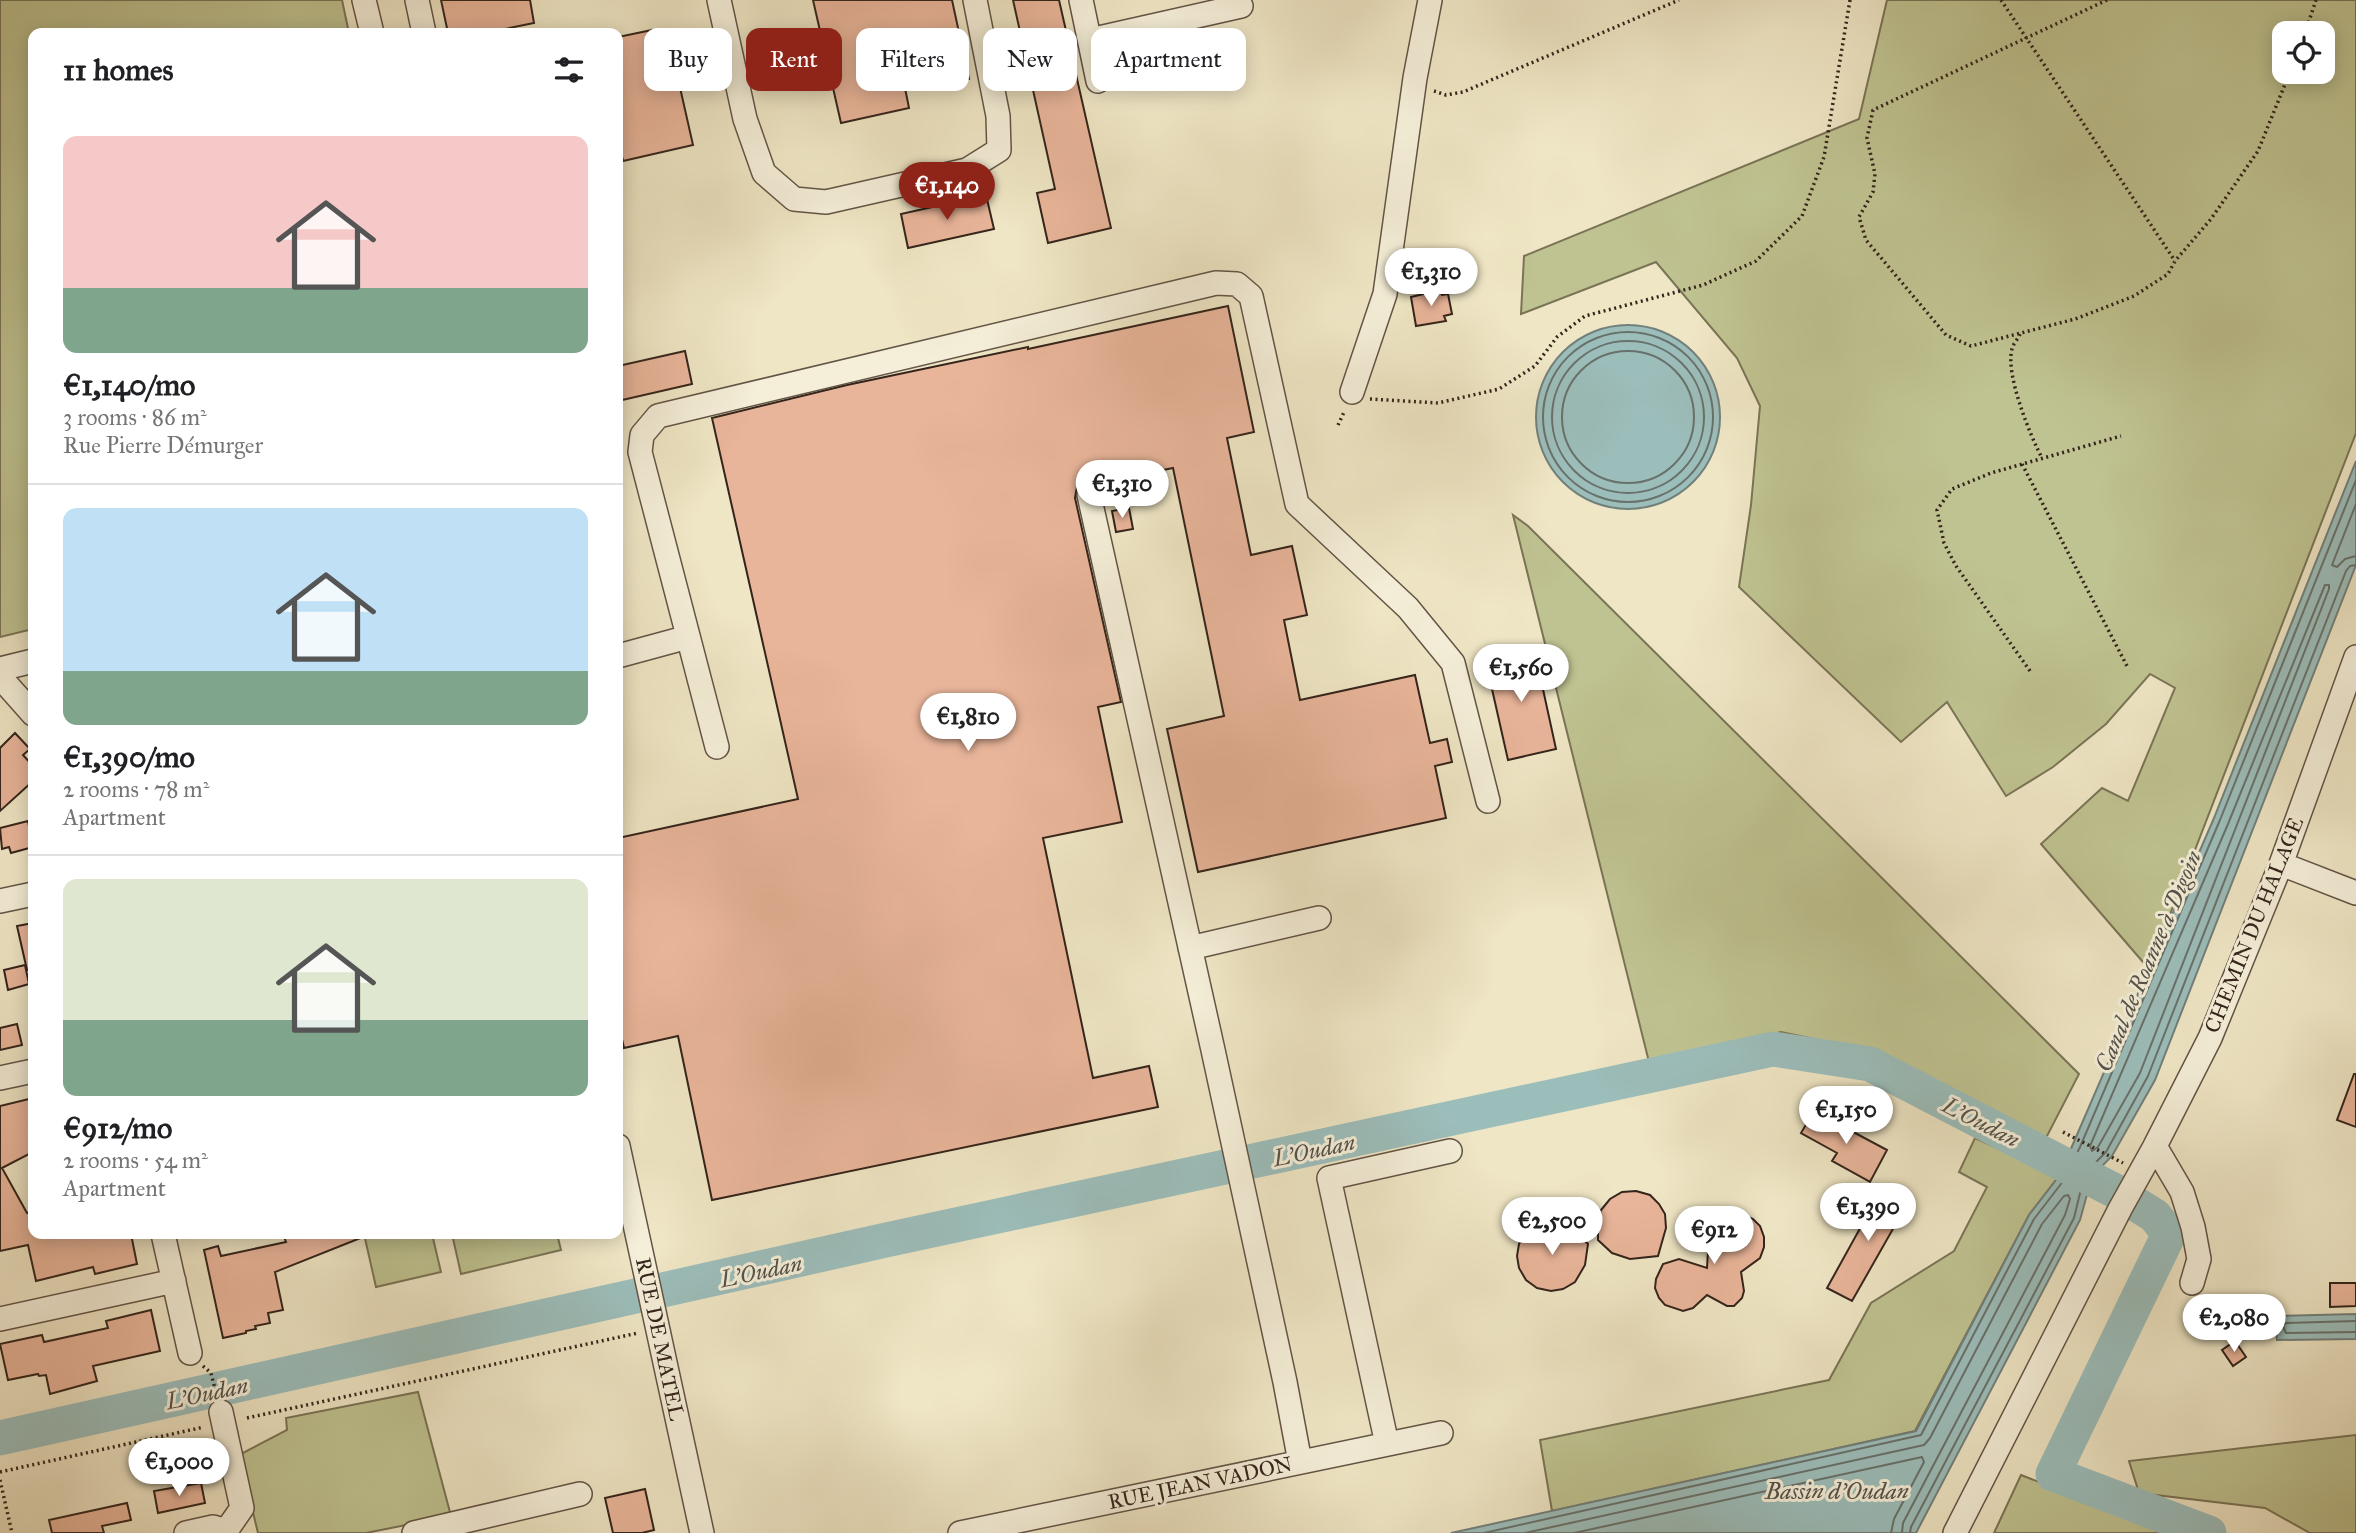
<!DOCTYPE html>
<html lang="en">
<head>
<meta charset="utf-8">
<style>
	:root { --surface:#fff; --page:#f6f6f6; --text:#202124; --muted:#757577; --line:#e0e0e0; --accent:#8f2418 }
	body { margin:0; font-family:"IM FELL Great Primer",serif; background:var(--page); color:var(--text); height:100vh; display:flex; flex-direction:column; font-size:26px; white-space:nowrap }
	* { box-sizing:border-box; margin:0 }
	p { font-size:23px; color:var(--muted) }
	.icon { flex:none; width:38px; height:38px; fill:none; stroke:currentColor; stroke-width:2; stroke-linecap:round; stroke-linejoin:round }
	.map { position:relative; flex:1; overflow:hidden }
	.details { position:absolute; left:28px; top:28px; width:595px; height:1211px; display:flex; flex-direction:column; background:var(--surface); border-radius:14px; box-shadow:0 4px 18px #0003 }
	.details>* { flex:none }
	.banner { position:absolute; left:644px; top:28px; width:665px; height:63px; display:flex; gap:14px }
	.fabs { position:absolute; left:2272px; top:21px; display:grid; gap:14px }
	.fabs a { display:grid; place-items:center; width:63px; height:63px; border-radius:14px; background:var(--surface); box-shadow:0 4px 18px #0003; font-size:35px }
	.price { position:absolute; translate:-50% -60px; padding:0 16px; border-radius:24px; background:#fff; color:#222; font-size:23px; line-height:46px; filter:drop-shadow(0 2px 4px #0008) }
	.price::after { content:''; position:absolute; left:50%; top:42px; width:21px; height:16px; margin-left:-10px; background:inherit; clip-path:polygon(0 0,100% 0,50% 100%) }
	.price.on { background:var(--accent); color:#fff }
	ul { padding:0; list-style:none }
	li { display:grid; align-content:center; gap:14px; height:371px; padding:0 35px }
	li+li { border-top:2px solid var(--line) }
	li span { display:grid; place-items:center; height:217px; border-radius:14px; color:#555 }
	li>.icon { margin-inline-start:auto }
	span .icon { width:126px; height:126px; fill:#fffc; stroke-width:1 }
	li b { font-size:30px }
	h2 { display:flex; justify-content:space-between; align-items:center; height:84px; padding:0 35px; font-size:30px }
	.chip { padding:0 24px; border-radius:14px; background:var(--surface); box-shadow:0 4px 18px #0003; font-size:24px; line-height:63px }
	.chip.on { background:var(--accent); color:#fff }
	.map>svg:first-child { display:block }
	.green { fill:#bfc391; stroke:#7a7456; stroke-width:2; fill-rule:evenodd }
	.water { fill:#9cbebb; stroke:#72807b; stroke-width:2 }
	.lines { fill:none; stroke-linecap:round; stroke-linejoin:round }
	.shore { stroke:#68716b; stroke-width:2 }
	.river { stroke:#9cbebb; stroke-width:35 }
	.building { fill:#e9b59a; stroke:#34241b; stroke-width:2 }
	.minor-casing { stroke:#635446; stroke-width:26 }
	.path { stroke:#34241b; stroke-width:3.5; stroke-dasharray:2 3.5; stroke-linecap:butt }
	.minor { stroke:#f5efd9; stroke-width:23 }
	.labels { text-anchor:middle; stroke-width:6; stroke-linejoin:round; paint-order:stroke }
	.street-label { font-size:21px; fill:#34241b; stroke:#f5efd9 }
	.water-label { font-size:23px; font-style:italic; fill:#53524b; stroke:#f5efd9 }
</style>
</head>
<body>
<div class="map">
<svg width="2356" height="1533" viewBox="0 0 2356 1533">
	<rect width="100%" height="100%" fill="#efe6c5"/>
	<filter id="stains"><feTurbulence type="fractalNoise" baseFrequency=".00286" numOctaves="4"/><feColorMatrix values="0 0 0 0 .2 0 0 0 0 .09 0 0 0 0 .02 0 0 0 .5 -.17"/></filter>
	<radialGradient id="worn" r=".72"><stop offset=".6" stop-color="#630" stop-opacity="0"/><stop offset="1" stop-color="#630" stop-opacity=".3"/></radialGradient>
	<path class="green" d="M0 0H342L349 33H33V629L0 637Z
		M1887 0H2356V433L2149 969 2041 844 2102 788 2128 801 2175 688 2150 674 2106 724 2053 767 2006 796 1947 702 1901 742 1739 587 1751 505 1760 406 1737 358 1656 262 1521 314 1524 256 1859 119ZM2284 33H2322V72H2284Z
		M1513 515 1528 526 2079 1074 2046 1138 1872 1051 1781 1032 1649 1062Z
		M1975 1138 2059 1176 2029 1215 1915 1431 1552 1511 1540 1440 1829 1380 1871 1303 1954 1251 1987 1187 1959 1172Z
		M364 1234H432L441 1272 376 1287Z
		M452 1234H557L561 1250 461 1274Z
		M418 1392 451 1516 366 1533H258L239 1455 287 1430 286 1418Z
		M2356 1435V1533H2310L2265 1508 2139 1493 2129 1461Z
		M2021 1475 2170 1533H1994Z"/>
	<path class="water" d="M1536 417a92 92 0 1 1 184 0a92 92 0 1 1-184 0Z
		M2356 461V565L2155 1080 2112 1156 2100 1168 2088 1191 2080 1220 1916 1533H1451L1916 1431 2029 1215 2059 1176 2073 1144 2214 818Z
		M2356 1314V1339L2277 1340 2275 1316Z"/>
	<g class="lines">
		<path class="shore" d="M1543 417a85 85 0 1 1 170 0a85 85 0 1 1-170 0Z
			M1552 417a76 76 0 1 1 152 0a76 76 0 1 1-152 0Z
			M1562 417a66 66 0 1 1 132 0a66 66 0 1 1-132 0Z
			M2356 504 2332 565 2337 567 2345 559 2356 556
			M2325 585H2329V589L2140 1073 2098 1147 2092 1151 2090 1146 2228 824Z
			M2356 1321 2286 1323 2283 1326 2286 1333 2356 1332
			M1484 1533 1921 1435 2034 1219 2064 1180 2080 1147 2220 820 2356 480
			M1525 1533 1924 1445 1930 1438 2042 1224 2064 1196 2068 1195 2070 1199 2065 1215 1903 1523 1902 1533
			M1574 1533 1922 1457 1924 1462 1894 1519 1891 1533
			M1910 1533 1911 1527 2074 1218 2081 1189 2093 1165 2106 1152 2148 1076 2346 571 2350 566 2356 565"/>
		<path class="river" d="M0 1438 886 1240 1773 1049 1870 1064 2115 1191 2155 1216 2169 1234 2053 1474 2209 1533"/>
	</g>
	<path class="building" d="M441 0H530L534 23 485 33H448Z
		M813 0H952L969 79 942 84 939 70 903 78 909 108 841 123Z
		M1013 0H1059L1111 228 1048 243 1037 193 1055 189Z
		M652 30 660 64 674 61 693 145 623 161 618 138V37Z
		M986 195 994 229 908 248 901 214Z
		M1440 290 1442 295 1448 294 1452 314 1444 316 1446 321 1416 326 1411 297Z
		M1228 306 1254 432 1227 438 1251 555 1292 546 1307 615 1284 620 1300 700 1415 675 1430 743 1447 739 1452 762 1435 766 1446 818 1198 872 1167 729 1224 716 1173 468 1096 484 1085 482 1077 487 1075 498 1121 702 1098 707 1122 822 1043 838 1093 1078 1149 1066 1158 1107 712 1200 678 1036 624 1048 618 1022V838L798 799 712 418 847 385 1028 347V349Z
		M685 351 692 384 618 401V366Z
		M1129 508 1133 529 1116 532 1112 511Z
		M1534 648 1556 749 1508 760 1485 658Z
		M15 733 30 749 23 755 33 766V781L0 811V748Z
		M28 821 33 847 11 853 9 847 2 849 0 828Z
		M33 923V970H27L17 926Z
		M25 965 29 984 8 990 4 970Z
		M17 1024 22 1045 0 1050V1028Z
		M2354 1074H2356V1127L2337 1120Z
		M33 1098V1152L2 1168 27 1213 30 1212 33 1234H131L137 1264 95 1274 93 1267 36 1281 28 1245 0 1251V1106Z
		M1814 1111 1887 1150 1870 1182 1832 1161 1837 1153 1801 1133Z
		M1884 1185 1910 1199 1852 1301 1827 1288Z
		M1636 1191 1650 1195 1659 1204 1665 1214 1666 1228 1658 1256 1630 1259 1612 1253 1598 1240V1221L1601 1210 1610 1199 1622 1192Z
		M1732 1214 1744 1215 1753 1219 1760 1226 1764 1237V1247L1760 1258 1741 1272 1744 1291 1742 1298 1734 1306H1727L1707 1295 1693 1308 1683 1311 1665 1305 1659 1298 1655 1288 1656 1279 1663 1264 1679 1259 1707 1268 1709 1234 1717 1220Z
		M1551 1222 1571 1229 1588 1244 1585 1265 1575 1282 1563 1289 1551 1291 1537 1288 1526 1280 1519 1268 1517 1256 1519 1244 1527 1232 1537 1226Z
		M283 1234 368 1235 275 1272 283 1310 268 1313 270 1323 255 1326 256 1329 246 1331V1333L223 1338 204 1250 218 1246 221 1256 286 1242Z
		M2330 1283H2356V1306L2330 1307Z
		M151 1310 160 1351 93 1366 97 1381 50 1394 46 1375 39 1376 38 1374 8 1380 0 1344 42 1335 44 1342 108 1328 106 1321Z
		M2235 1341 2246 1357 2233 1366 2222 1350Z
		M201 1483 205 1503 158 1513 154 1491Z
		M645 1489 654 1530 642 1533H613L605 1498Z
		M127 1503 131 1520 102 1526 104 1533H52L49 1520Z"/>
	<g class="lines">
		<g class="minor-casing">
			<path id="minor" d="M364 0 372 33
				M417 0 424 33
				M719 0 745 119 764 173 794 199 826 202 967 170 999 150 998 116 975 0
				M1081 0 1098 81
				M1090 40 1241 6
				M1352 392 1385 294 1415 78 1430 0
				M1089 495 1213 1050 1285 1382 1300 1462
				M618 656 688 637
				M0 669 33 661
				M0 677 33 714
				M717 747 640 452 642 435 658 416 1216 283 1237 284 1251 296 1297 504 1408 608 1453 663 1488 801
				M2281 864 2356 893
				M0 901 33 894
				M1190 948 1319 918
				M0 1078 33 1071
				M618 1146 702 1533
				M2155 1146 2182 1192 2193 1227 2199 1259 2192 1283
				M163 1234 190 1353
				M0 1319 174 1281
				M221 1412 242 1508 226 1531
				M1387 1444 1329 1178 1450 1151
				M186 1533 213 1527 226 1531
				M414 1533 580 1494
				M960 1533 1441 1433
				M1955 1533 2120 1209 2155 1146 2210 1038 2281 864 2356 657"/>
		</g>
		<path class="path" d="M2001 0 2175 261
			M2107 0 1873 110 1867 138 1875 174 1873 192 1859 217 1866 240 1946 335 1971 346 2075 319 2134 296 2168 274 2175 261 2211 219 2258 151 2290 72
			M2305 33 2316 0
			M1434 91 1446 95 1463 92 1679 0
			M2020 334C2018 339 2013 344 2012 349 2005 374 2030 435 2042 458
			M1370 399 1438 403 1499 389 1535 366 1557 337 1585 316 1703 285 1756 261 1802 216 1824 157 1850 0
			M1338 425 1345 410
			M2022 464 2127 666
			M2030 671 1956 566 1944 543 1937 510 1952 489 1991 473 2121 436
			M2063 1132 2123 1163
			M203 1366 211 1373 216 1393
			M247 1418 638 1333
			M0 1472 204 1427
			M0 1480 12 1533"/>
		<use href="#minor" class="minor"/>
	</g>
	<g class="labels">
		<g class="street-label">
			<text transform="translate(2254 925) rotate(-68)" y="7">CHEMIN DU HALAGE</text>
			<text transform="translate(660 1339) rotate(78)" y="7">RUE DE MATEL</text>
			<text transform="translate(1200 1483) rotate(-12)" y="7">RUE JEAN VADON</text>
		</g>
		<g class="water-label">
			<text transform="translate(2148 961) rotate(-67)" y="8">Canal de Roanne à Digoin</text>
			<text transform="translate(1981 1122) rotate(27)" y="8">L'Oudan</text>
			<text transform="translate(1314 1150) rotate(-12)" y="8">L'Oudan</text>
			<text transform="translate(761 1271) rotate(-12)" y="8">L'Oudan</text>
			<text transform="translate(207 1393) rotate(-12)" y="8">L'Oudan</text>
			<text x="1837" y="1499">Bassin d'Oudan</text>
		</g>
	</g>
	<rect width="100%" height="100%" filter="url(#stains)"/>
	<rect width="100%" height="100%" fill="url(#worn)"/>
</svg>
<div class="fabs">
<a><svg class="icon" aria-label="locate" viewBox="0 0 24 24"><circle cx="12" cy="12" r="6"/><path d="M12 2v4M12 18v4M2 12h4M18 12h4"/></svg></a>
</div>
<b class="price on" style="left:947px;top:222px">€1,140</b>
<b class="price" style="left:1431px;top:308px">€1,310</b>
<b class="price" style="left:1122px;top:520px">€1,310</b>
<b class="price" style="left:1521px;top:704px">€1,560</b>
<b class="price" style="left:968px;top:753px">€1,810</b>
<b class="price" style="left:1846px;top:1146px">€1,150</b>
<b class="price" style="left:1868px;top:1243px">€1,390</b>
<b class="price" style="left:1552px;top:1257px">€2,500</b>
<b class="price" style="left:1714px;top:1266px">€912</b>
<b class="price" style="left:2234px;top:1354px">€2,080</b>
<b class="price" style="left:179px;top:1498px">€1,000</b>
<div class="banner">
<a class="chip">Buy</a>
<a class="chip on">Rent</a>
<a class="chip">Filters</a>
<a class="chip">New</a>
<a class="chip">Apartment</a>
</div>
<section class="details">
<h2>11 homes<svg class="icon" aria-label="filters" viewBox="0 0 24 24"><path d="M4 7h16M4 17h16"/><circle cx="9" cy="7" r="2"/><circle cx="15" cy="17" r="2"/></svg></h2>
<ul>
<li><span style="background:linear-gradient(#f6c9c9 70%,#7fa58c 0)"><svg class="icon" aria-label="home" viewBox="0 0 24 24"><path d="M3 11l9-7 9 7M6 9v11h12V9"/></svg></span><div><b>€1,140/mo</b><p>3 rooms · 86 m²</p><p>Rue Pierre Démurger</p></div></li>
<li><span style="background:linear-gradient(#bfe0f5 75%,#7fa58c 0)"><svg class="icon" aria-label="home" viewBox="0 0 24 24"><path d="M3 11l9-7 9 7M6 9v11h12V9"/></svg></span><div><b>€1,390/mo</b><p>2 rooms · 78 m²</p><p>Apartment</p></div></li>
<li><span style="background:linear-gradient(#dfe7d0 65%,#7fa58c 0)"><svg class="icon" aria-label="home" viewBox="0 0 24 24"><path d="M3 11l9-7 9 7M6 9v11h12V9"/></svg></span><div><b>€912/mo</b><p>2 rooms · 54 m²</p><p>Apartment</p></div></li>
</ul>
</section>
</div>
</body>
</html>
